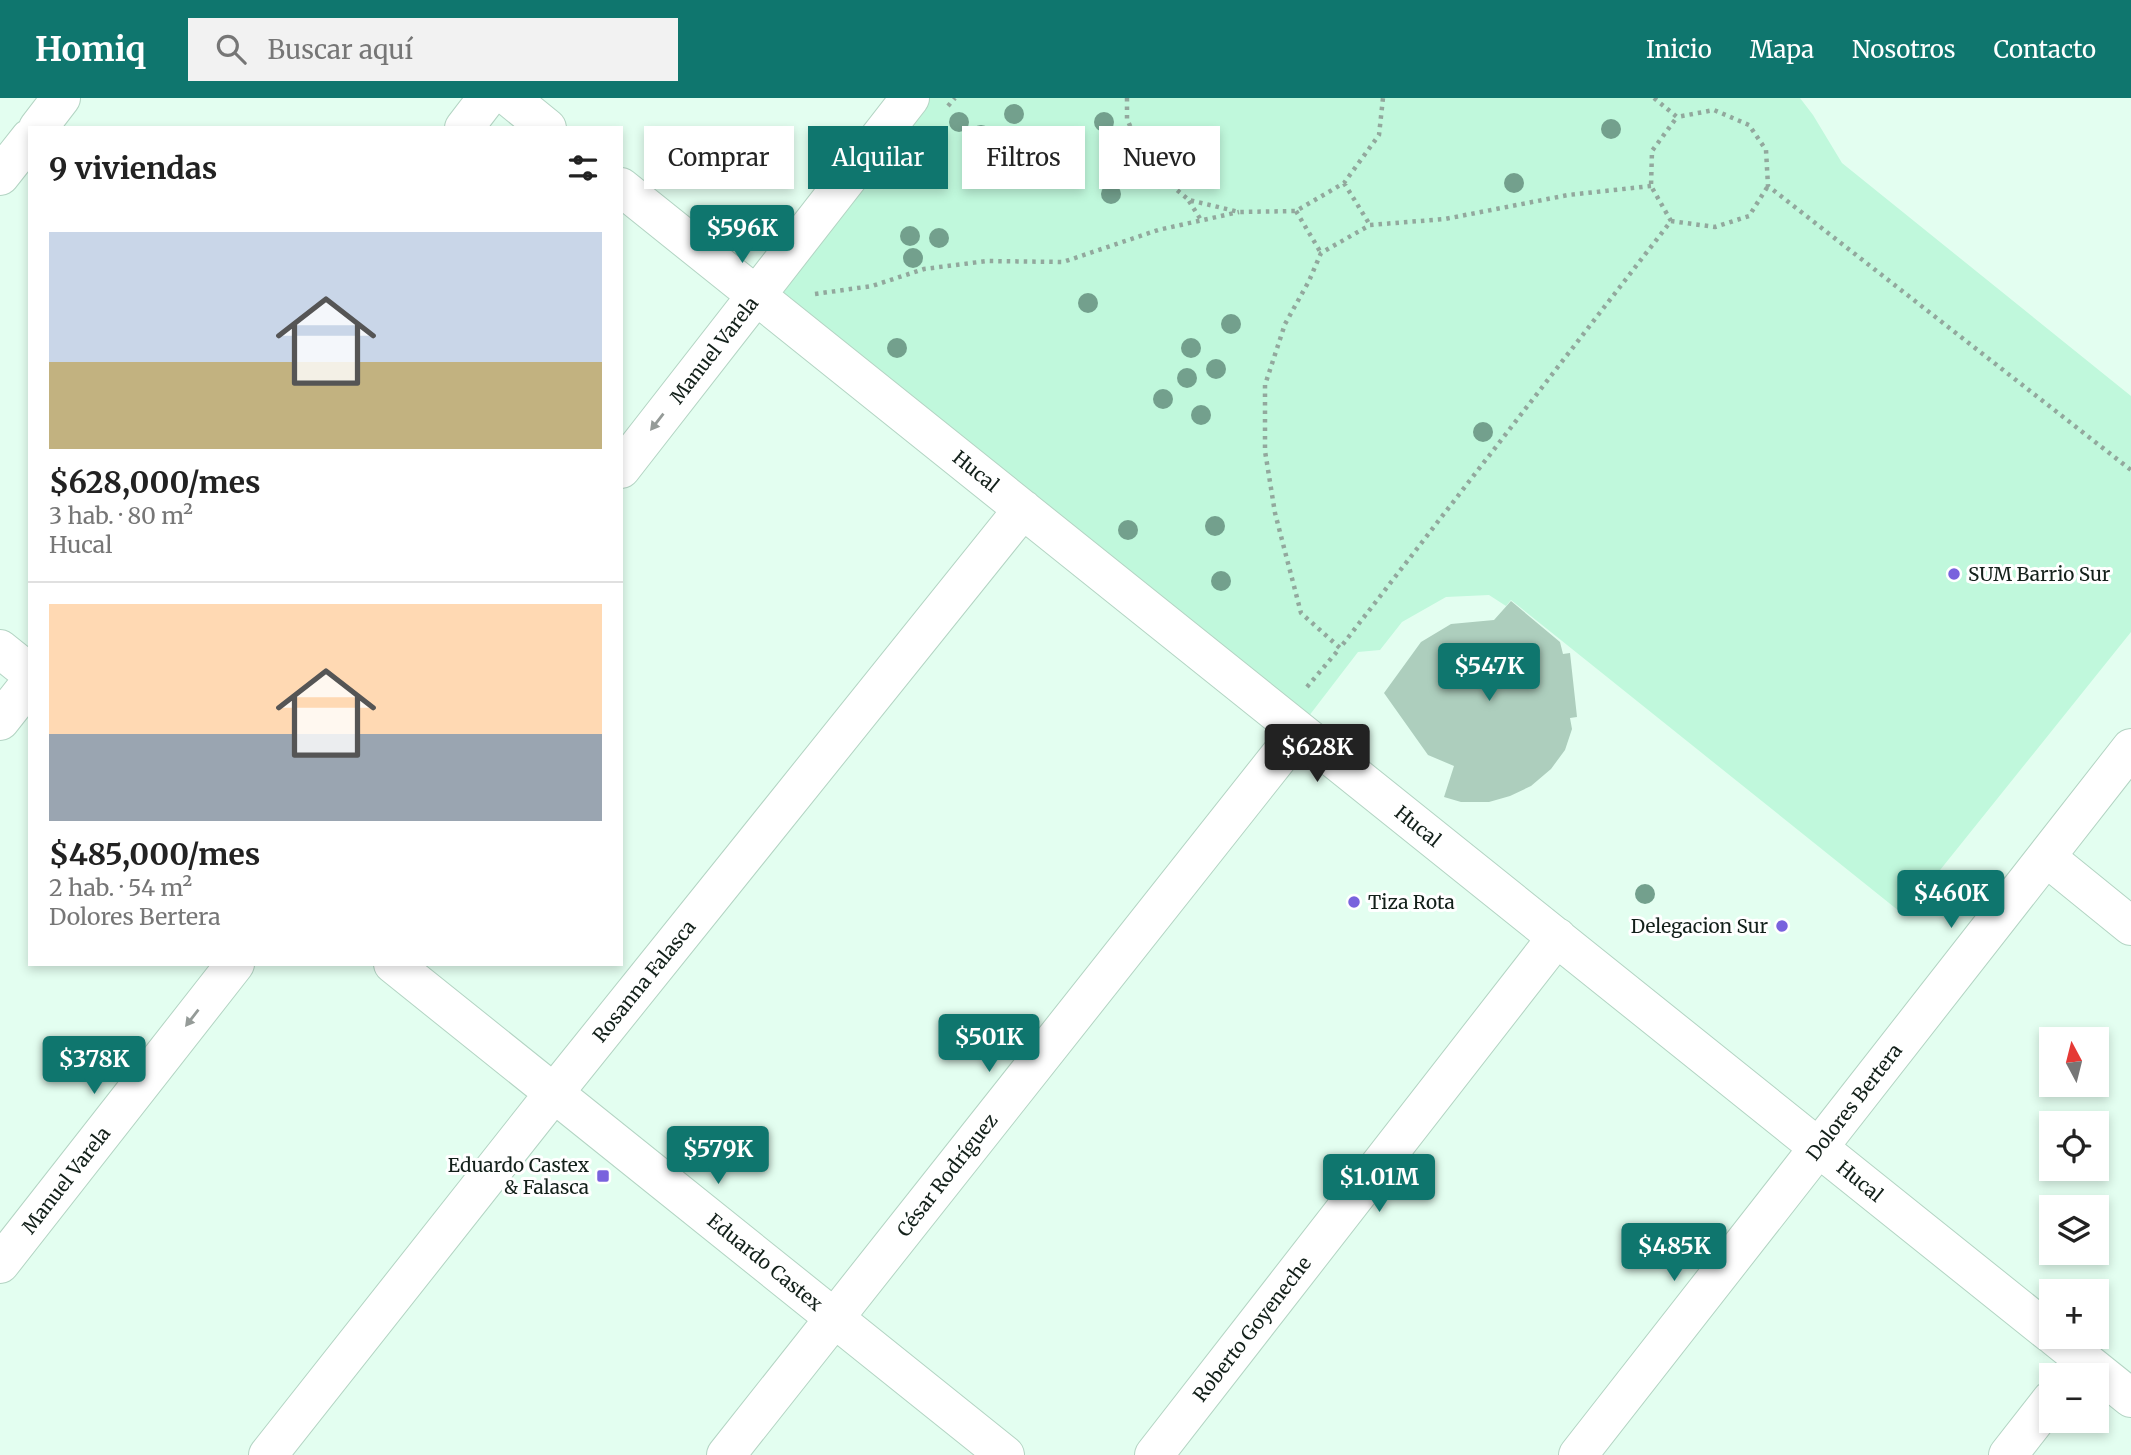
<!DOCTYPE html>
<html lang="es">
<head>
<meta charset="utf-8">
<style>
	:root { --surface:#fff; --page:#f2f2f2; --text:#222; --muted:#767676; --line:#e0e0e0; --accent:#0f766e }
	body { margin:0; font-family:Merriweather,serif; background:var(--page); color:var(--text); height:100vh; display:flex; flex-direction:column; font-size:26px; white-space:nowrap }
	* { box-sizing:border-box; margin:0 }
	p { font-size:23px; color:var(--muted) }
	.icon { flex:none; width:38px; height:38px; fill:none; stroke:currentColor; stroke-width:2; stroke-linecap:round; stroke-linejoin:round }
	.map { position:relative; flex:1; overflow:hidden }
	.drawer { position:absolute; left:28px; top:28px; width:595px; height:840px; display:flex; flex-direction:column; background:var(--surface); border-radius:0px; box-shadow:0 4px 10px #0003 }
	.drawer>* { flex:none }
	.banner { position:absolute; left:644px; top:28px; width:665px; height:63px; display:flex; gap:14px }
	.needle { width:46px; rotate:353deg }
	.tools { position:absolute; left:2039px; top:929px; display:grid; gap:14px }
	.tools a { display:grid; place-items:center; width:70px; height:70px; border-radius:0px; background:var(--surface); box-shadow:0 4px 10px #0003; font-size:35px }
	.price { position:absolute; translate:-50% -60px; padding:0 16px; border-radius:7px; background:var(--accent); color:#fff; font-size:23px; line-height:46px; filter:drop-shadow(0 2px 4px #0008) }
	.price::after { content:''; position:absolute; left:50%; top:42px; width:21px; height:16px; margin-left:-10px; background:inherit; clip-path:polygon(0 0,100% 0,50% 100%) }
	.price.selected { background:#222; color:#fff }
	ul { padding:0; list-style:none }
	li { display:grid; align-content:center; gap:14px; height:371px; padding:0 21px }
	li+li { border-top:2px solid var(--line) }
	li span { display:grid; place-items:center; height:217px; border-radius:0px; color:#555 }
	li>.icon { margin-inline-start:auto }
	span .icon { width:126px; height:126px; fill:#fffc; stroke-width:1 }
	li b { font-size:30px }
	h2 { display:flex; justify-content:space-between; align-items:center; height:84px; padding:0 21px; font-size:30px }
	.chip { padding:0 24px; border-radius:0px; background:var(--surface); box-shadow:0 4px 10px #0003; font-size:24px; line-height:63px }
	.chip.selected { background:var(--accent); color:#fff }
	header { display:flex; align-items:center; gap:42px; box-sizing:border-box; height:98px; padding:0 35px; background:var(--accent); color:#fff }
	header strong { font-size:33px }
	nav { display:flex; gap:38px; margin-inline-start:auto; font-size:24px }
	.search { width:490px; height:63px; background:var(--page); display:flex; align-items:center; gap:18px; box-sizing:border-box; padding:0 24px; border-radius:0px; color:var(--muted); font-size:26px }
	.map>svg:first-child { display:block }
	.green { fill:#c0f8dc }
	.building { fill:#adcebd }
	.lines { fill:none; stroke-linecap:round; stroke-linejoin:round }
	.minor-casing { stroke:#b3d4c3; stroke-width:40 }
	.path { stroke:#92a89d; stroke-width:4.5; stroke-dasharray:3.5 5; stroke-linecap:butt }
	.minor { stroke:#fff; stroke-width:38 }
	.tree { fill:#73a08d }
	.oneway { fill:#959b98 }
	.poi-dot { fill:#7962dd; stroke:#fff; stroke-width:2.5 }
	.labels { text-anchor:middle; stroke-width:6; stroke-linejoin:round; paint-order:stroke }
	.street-label { font-size:19px; fill:#13201a; stroke:#fff }
	.poi-label { font-size:19px; fill:#13201a; stroke:#fff; text-anchor:start }
</style>
</head>
<body>
<header>
<strong>Homiq</strong>
<div class="search"><svg class="icon" aria-label="search" viewBox="0 0 24 24"><circle cx="10" cy="10" r="6"/><path d="M15 15l6 6"/></svg>Buscar aquí</div>
<nav><a>Inicio</a><a>Mapa</a><a>Nosotros</a><a>Contacto</a></nav>
</header>
<div class="map">
<svg width="2131" height="1357" viewBox="0 0 2131 1357">
	<rect width="100%" height="100%" fill="#e3fef0"/>
	<path class="green" d="M929 0H1800L1813 17 1842 65 2131 298V534L1904 817 1511 502 1506 508 1489 497 1446 499 1402 524 1380 552 1358 554 1302 627 769 202Z"/>
	<path class="building" d="M1511 503 1560 544 1563 556 1570 555 1577 619 1570 620 1572 631 1565 652 1551 671 1531 688 1510 698 1489 704H1461L1444 699 1454 668 1428 657 1384 595 1421 544 1451 526 1494 522Z"/>
	<g class="lines">
		<g class="minor-casing">
			<path id="minor" d="M510 0 547 30
				M38 30 61 0
				M464 30 487 0
				M0 78 30 40
				M621 89 2051 1236
				M621 371 910 0
				M0 551 30 575
				M0 623 30 585
				M2046 759 2131 828
				M393 866 1005 1357
				M0 1166 235 866
				M2055 1239 2131 1300
				M268 1357 554 995 1023 411
				M726 1357 1299 633
				M1154 1357 1557 839
				M1578 1357 2131 650
				M2008 1357 2051 1302"/>
		</g>
		<path class="path" d="M1127 0V21L1148 68 1189 102 1239 114 1296 113 1344 85 1379 37 1383 0
			M1654 0 1677 19 1714 12 1749 27 1766 52 1768 88 2131 372
			M948 8 955 0
			M1344 85 1370 127
			M1651 88 1568 97 1445 121 1370 127 1321 155 1309 183 1285 226 1265 287V353L1275 415 1301 515 1340 550 1671 123 1651 88 1652 53 1677 19
			M1189 103 1201 122
			M1296 113 1321 155
			M1671 123 1715 129 1749 118 1768 88
			M815 196 872 188 924 171 987 163 1063 164 1158 132 1239 114
			M1307 589 1340 550"/>
		<use href="#minor" class="minor"/>
	</g>
	<g class="tree">
		<circle cx="1014" cy="16" r="10"/>
		<circle cx="959" cy="24" r="10"/>
		<circle cx="1104" cy="24" r="10"/>
		<circle cx="1611" cy="31" r="10"/>
		<circle cx="981" cy="37" r="10"/>
		<circle cx="1514" cy="85" r="10"/>
		<circle cx="1111" cy="96" r="10"/>
		<circle cx="910" cy="138" r="10"/>
		<circle cx="939" cy="140" r="10"/>
		<circle cx="913" cy="160" r="10"/>
		<circle cx="1088" cy="205" r="10"/>
		<circle cx="1231" cy="226" r="10"/>
		<circle cx="897" cy="250" r="10"/>
		<circle cx="1191" cy="250" r="10"/>
		<circle cx="1216" cy="271" r="10"/>
		<circle cx="1187" cy="280" r="10"/>
		<circle cx="1163" cy="301" r="10"/>
		<circle cx="1201" cy="317" r="10"/>
		<circle cx="1483" cy="334" r="10"/>
		<circle cx="1215" cy="428" r="10"/>
		<circle cx="1128" cy="432" r="10"/>
		<circle cx="1221" cy="483" r="10"/>
		<circle cx="1645" cy="796" r="10"/>
	</g>
	<defs><path id="oneway-solid" d="M-6-.8H1V-3.2L6.5 0L1 3.2V.8H-6Z" transform="scale(1.75)"/></defs>
	<g class="oneway">
		<use href="#oneway-solid" transform="translate(657 324) rotate(128)"/>
		<use href="#oneway-solid" transform="translate(192 920) rotate(128)"/>
	</g>
	<g class="poi-dot">
		<circle cx="1954" cy="476" r="7"/>
		<circle cx="1354" cy="804" r="7"/>
		<circle cx="1782" cy="828" r="7"/>
		<rect x="596" y="1071" width="14" height="14" rx="3.5"/>
	</g>
	<g class="labels">
		<g class="street-label">
			<text transform="translate(714 252) rotate(-52)" y="7">Manuel Varela</text>
			<text transform="translate(976 373) rotate(39)" y="7">Hucal</text>
			<text transform="translate(1418 728) rotate(39)" y="7">Hucal</text>
			<text transform="translate(644 883) rotate(-51)" y="7">Rosanna Falasca</text>
			<text transform="translate(1854 1004) rotate(-52)" y="7">Dolores Bertera</text>
			<text transform="translate(947 1077) rotate(-52)" y="7">César Rodríguez</text>
			<text transform="translate(66 1082) rotate(-52)" y="7">Manuel Varela</text>
			<text transform="translate(1860 1083) rotate(39)" y="7">Hucal</text>
			<text transform="translate(765 1164) rotate(39)" y="7">Eduardo Castex</text>
			<text transform="translate(1252 1231) rotate(-52)" y="7">Roberto Goyeneche</text>
		</g>
		<g class="poi-label">
			<text x="1968" y="483">SUM Barrio Sur</text>
			<text x="1368" y="811">Tiza Rota</text>
			<text x="1768" y="835" text-anchor="end">Delegacion Sur</text>
			<text x="589" y="1074" text-anchor="end">Eduardo Castex<tspan x="589" dy="22">&amp; Falasca</tspan></text>
		</g>
	</g>
</svg>
<div class="tools">
<a><svg class="needle" viewBox="-14 -14 28 28"><path d="M0-13l5 13h-10z" fill="#e53935"/><path d="M0 13l5-13h-10z" fill="#767676"/></svg></a>
<a><svg class="icon" aria-label="locate" viewBox="0 0 24 24"><circle cx="12" cy="12" r="6"/><path d="M12 2v4M12 18v4M2 12h4M18 12h4"/></svg></a>
<a><svg class="icon" aria-label="layers" viewBox="0 0 24 24"><path d="M12 4l9 5-9 5-9-5zM3 14l9 5 9-5"/></svg></a>
<a>+</a>
<a>−</a>
</div>
<b class="price" style="left:742px;top:167px">$596K</b>
<b class="price" style="left:1489px;top:605px">$547K</b>
<b class="price selected" style="left:1317px;top:686px">$628K</b>
<b class="price" style="left:1951px;top:832px">$460K</b>
<b class="price" style="left:989px;top:976px">$501K</b>
<b class="price" style="left:94px;top:998px">$378K</b>
<b class="price" style="left:718px;top:1088px">$579K</b>
<b class="price" style="left:1379px;top:1116px">$1.01M</b>
<b class="price" style="left:1674px;top:1185px">$485K</b>
<div class="banner">
<a class="chip">Comprar</a>
<a class="chip selected">Alquilar</a>
<a class="chip">Filtros</a>
<a class="chip">Nuevo</a>
</div>
<section class="drawer">
<h2>9 viviendas<svg class="icon" aria-label="filters" viewBox="0 0 24 24"><path d="M4 7h16M4 17h16"/><circle cx="9" cy="7" r="2"/><circle cx="15" cy="17" r="2"/></svg></h2>
<ul>
<li><span style="background:linear-gradient(#c9d6e8 60%,#c2b280 0)"><svg class="icon" aria-label="home" viewBox="0 0 24 24"><path d="M3 11l9-7 9 7M6 9v11h12V9"/></svg></span><div><b>$628,000/mes</b><p>3 hab. · 80 m²</p><p>Hucal</p></div></li>
<li><span style="background:linear-gradient(#ffd9b3 60%,#9aa5b1 0)"><svg class="icon" aria-label="home" viewBox="0 0 24 24"><path d="M3 11l9-7 9 7M6 9v11h12V9"/></svg></span><div><b>$485,000/mes</b><p>2 hab. · 54 m²</p><p>Dolores Bertera</p></div></li>
</ul>
</section>
</div>
</body>
</html>
